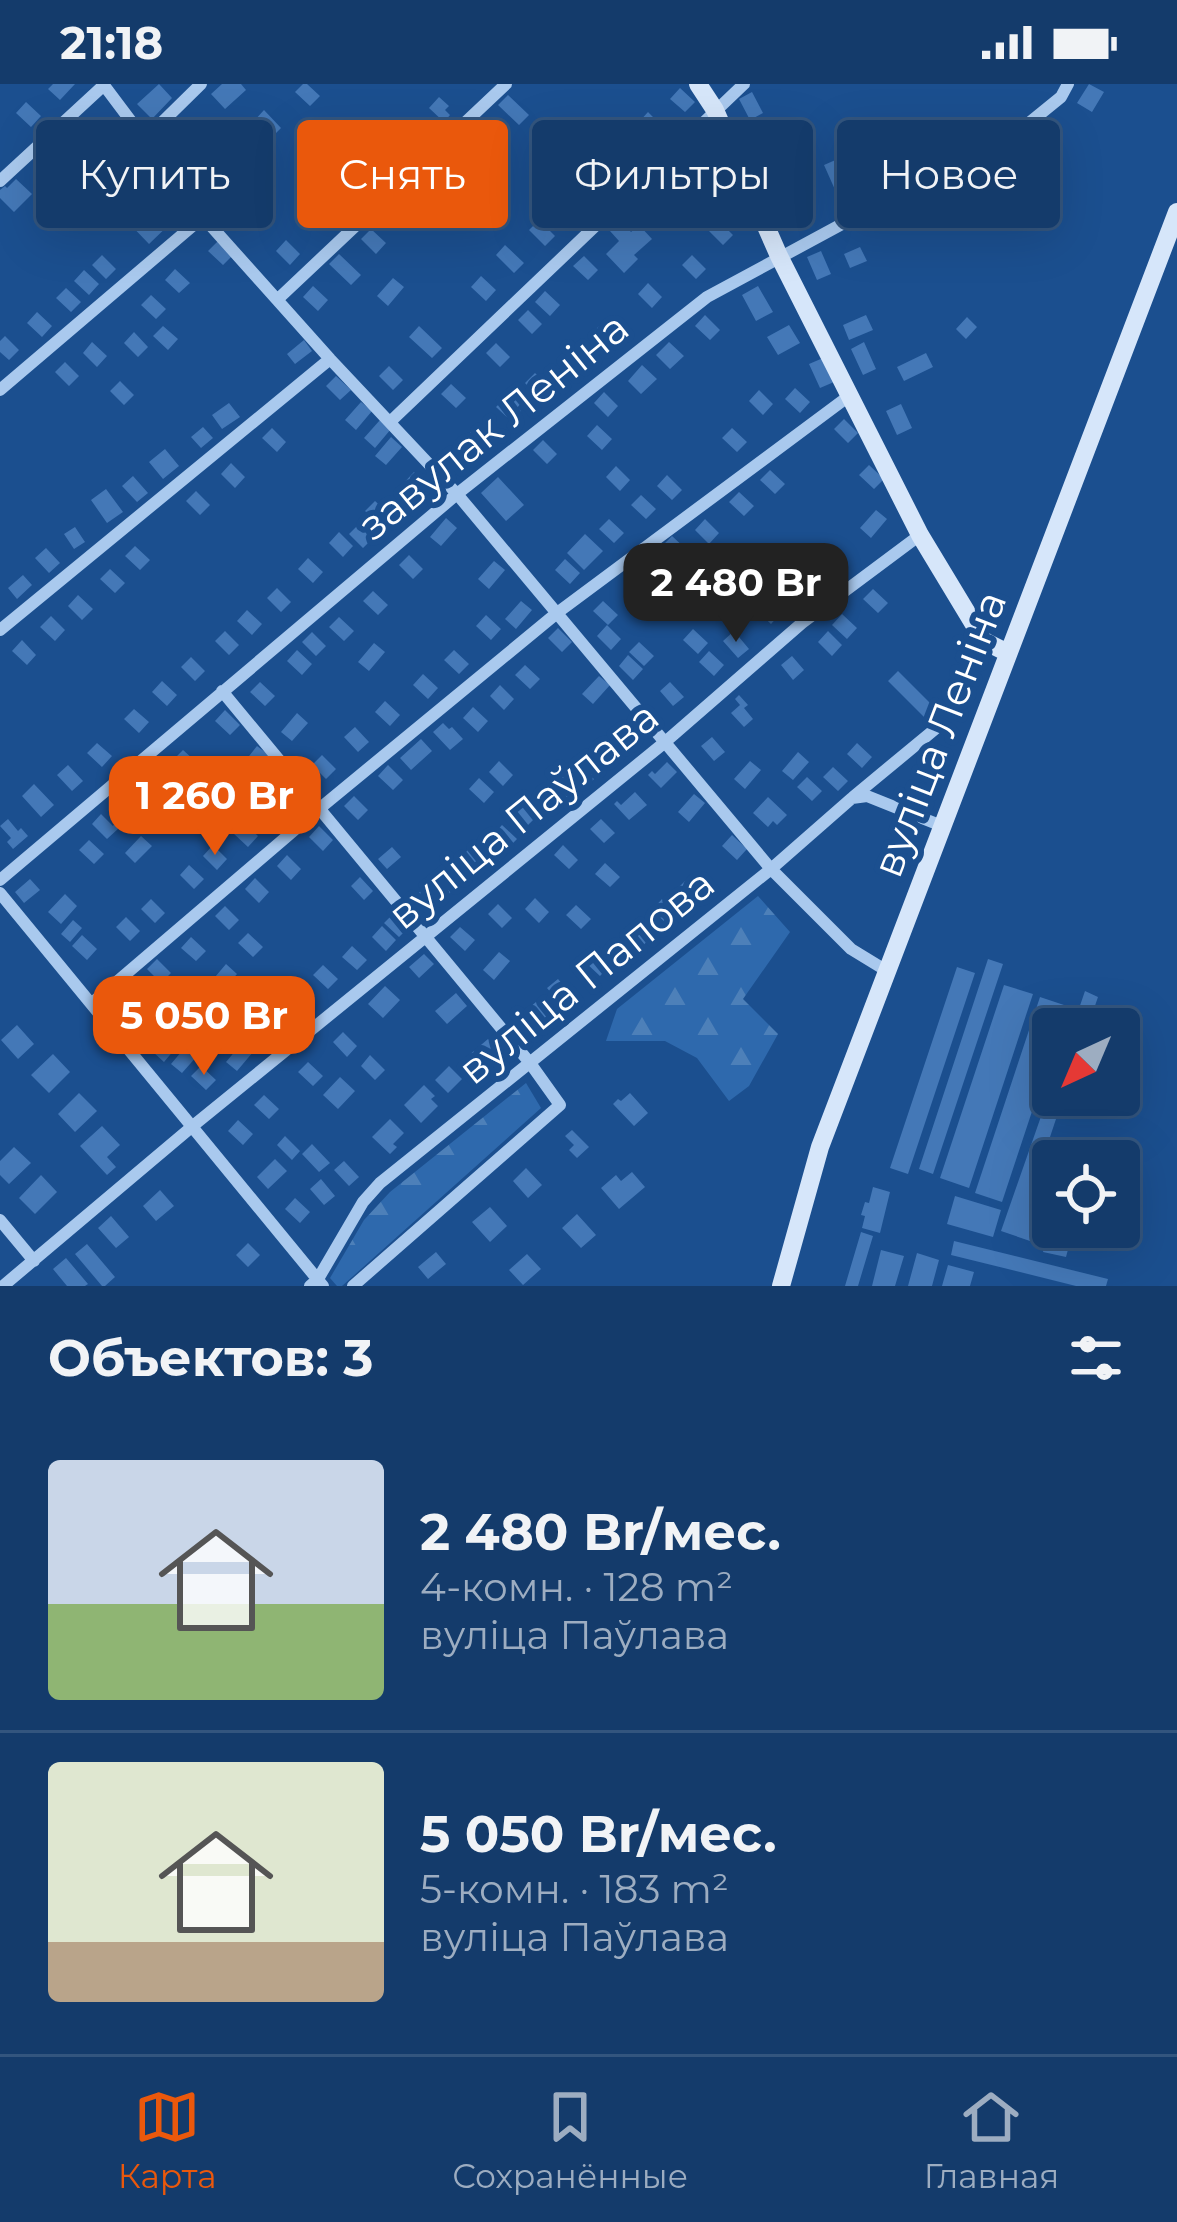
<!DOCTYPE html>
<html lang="ru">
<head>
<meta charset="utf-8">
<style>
	:root { --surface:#143b6b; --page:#214673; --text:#f1f3f6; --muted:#9dadc1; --line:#33557e; --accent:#ea580c }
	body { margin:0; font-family:Montserrat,sans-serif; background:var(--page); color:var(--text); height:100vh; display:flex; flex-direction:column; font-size:45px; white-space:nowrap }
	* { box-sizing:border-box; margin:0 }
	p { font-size:39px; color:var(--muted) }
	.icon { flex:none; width:66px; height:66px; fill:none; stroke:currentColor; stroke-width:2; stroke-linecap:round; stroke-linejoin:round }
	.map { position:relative; height:1202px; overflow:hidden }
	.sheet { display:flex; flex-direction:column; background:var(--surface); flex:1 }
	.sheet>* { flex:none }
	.guide { position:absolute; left:36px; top:36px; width:1107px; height:108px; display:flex; gap:24px }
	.needle { width:78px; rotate:224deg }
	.controls { position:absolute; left:1032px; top:924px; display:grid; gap:24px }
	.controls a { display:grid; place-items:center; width:108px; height:108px; border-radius:12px; background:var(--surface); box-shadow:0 12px 48px #0002,0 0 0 3px var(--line); font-size:60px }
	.price { position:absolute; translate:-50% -102px; padding:0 27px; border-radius:24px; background:var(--accent); color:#fff; font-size:39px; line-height:78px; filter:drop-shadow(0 3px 6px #0008) }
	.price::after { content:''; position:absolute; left:50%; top:72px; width:36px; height:27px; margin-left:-18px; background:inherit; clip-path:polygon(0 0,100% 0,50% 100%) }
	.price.on { background:#222; color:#fff }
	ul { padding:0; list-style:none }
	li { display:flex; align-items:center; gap:36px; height:300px; padding:0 48px }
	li+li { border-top:3px solid var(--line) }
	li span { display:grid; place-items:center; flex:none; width:336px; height:240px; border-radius:12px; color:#555 }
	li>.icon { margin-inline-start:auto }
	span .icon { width:144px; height:144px; fill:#fffc; stroke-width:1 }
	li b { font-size:51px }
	h2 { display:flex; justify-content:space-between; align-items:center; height:144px; padding:0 48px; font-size:51px }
	.chip { padding:0 42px; border-radius:12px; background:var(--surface); box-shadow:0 12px 48px #0002,0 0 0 3px var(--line); font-size:42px; line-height:108px }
	.chip.on { background:var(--accent); color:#fff }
	.status { display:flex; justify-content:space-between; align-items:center; height:84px; padding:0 60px; background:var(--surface); direction:ltr }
	.status svg { height:33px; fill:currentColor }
	.menu { display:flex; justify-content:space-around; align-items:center; height:168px; border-top:3px solid var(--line); background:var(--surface); font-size:33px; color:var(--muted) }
	.menu a { display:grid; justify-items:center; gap:6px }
	.menu .on { color:var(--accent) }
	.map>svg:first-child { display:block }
	.forest { fill:url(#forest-firs) }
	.building { fill:#4478b7 }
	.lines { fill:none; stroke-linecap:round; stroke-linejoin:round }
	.street { stroke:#a9c9ee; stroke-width:12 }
	.secondary { stroke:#d6e6fa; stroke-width:18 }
	.labels { text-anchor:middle; stroke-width:12; stroke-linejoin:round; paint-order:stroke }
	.street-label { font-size:42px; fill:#fff; stroke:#1b4f8f }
</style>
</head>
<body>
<div class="status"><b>21:18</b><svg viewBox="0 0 49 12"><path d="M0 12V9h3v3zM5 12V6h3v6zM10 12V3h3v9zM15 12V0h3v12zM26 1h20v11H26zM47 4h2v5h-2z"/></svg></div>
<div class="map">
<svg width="1177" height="1202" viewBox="0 0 1177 1202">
	<defs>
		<pattern id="forest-firs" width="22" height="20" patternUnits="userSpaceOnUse" patternTransform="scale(3)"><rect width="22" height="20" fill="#2e69ad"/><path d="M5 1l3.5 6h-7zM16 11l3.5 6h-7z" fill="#4d80b9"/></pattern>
	</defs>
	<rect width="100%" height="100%" fill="#1b4f8f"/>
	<path class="forest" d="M758 812 790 848 743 915 778 950 749 1002 729 1017 697 974 665 957H606L617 925Z
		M526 999 541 1024 342 1202H337L330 1194 364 1136 390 1108Z"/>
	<path class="building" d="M53 0H75L60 16 48 5Z
		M159 0 172 14 152 35 137 20Z
		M222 0H241L246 6 225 25 211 10Z
		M303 0H307L320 12 310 22 295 8Z
		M1089 0 1104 8 1092 28 1077 19Z
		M680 4 695 18 685 28 670 15Z
		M752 8 763 29 750 36 739 15Z
		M508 11 529 31 519 41 498 21Z
		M439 13 449 22 445 26 450 31 444 38 429 24Z
		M26 18 41 32 31 43 16 29Z
		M264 26 281 44 271 54 254 37Z
		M648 28 662 42 652 52 638 39Z
		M82 37 99 54 86 66 70 49Z
		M406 37 421 51 411 61 396 47Z
		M895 43 912 62 899 74 882 55Z
		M482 44 501 62 492 72 473 54Z
		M205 49 215 59 197 77 187 67Z
		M376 56 396 76 385 87 365 67Z
		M621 58 635 72 625 83 611 69Z
		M700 68 714 82 704 93 690 79Z
		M119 69 139 88 129 98 109 79Z
		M46 70 61 84 51 94 36 80Z
		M449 72 463 86 465 83 471 89 460 100 440 81Z
		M840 74 852 101 836 108 824 81Z
		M352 77 374 99 358 114 337 92Z
		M615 78 629 92 620 102 606 89Z
		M594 81 609 96 599 106 584 92Z
		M230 86 241 95 225 114 214 104Z
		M16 95 32 110 14 128 0 114V106L5 102 7 104Z
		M423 97 437 111 427 121 413 108Z
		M671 97 685 111 675 121 661 107Z
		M778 101 792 128 779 135 765 108Z
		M946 101 954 114 959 111 967 123 948 135 932 110Z
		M492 105 502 115 487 131 476 122Z
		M151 110 175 135 149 160 125 135Z
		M568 110 583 124 573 134 559 121Z
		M327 114 342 128 332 138 317 124Z
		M395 120 410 134 400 144 385 130Z
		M70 122 85 136 75 146 60 132Z
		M539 136 555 152 545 162 529 146Z
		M621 137 631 148 639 141 652 155 634 171 638 175 624 189 606 170 619 157 610 147Z
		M719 137 733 151 723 161 709 147Z
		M371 145 386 159 376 170 361 155Z
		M286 156 300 170 290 181 276 167Z
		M218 157 233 171 223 181 208 167Z
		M505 161 524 179 514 189 496 171Z
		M860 163 867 177 850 184 844 170Z
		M821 167 831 190 817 196 807 173Z
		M339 170 361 191 351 201 329 180Z
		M102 171 116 185 106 195 92 181Z
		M692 171 706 185 696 195 682 181Z
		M584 172 598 186 588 196 573 182Z
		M175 185 190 199 179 209 165 196Z
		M84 186 99 200 89 211 74 197Z
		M481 192 496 206 486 217 471 203Z
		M393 194 404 203 388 222 377 212Z
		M648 199 662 213 652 224 638 210Z
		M313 202 328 216 318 227 303 213Z
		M758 202 773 228 756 237 742 211Z
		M66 204 81 218 71 228 56 214Z
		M545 207 560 221 550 232 535 218Z
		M151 211 166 225 156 235 141 221Z
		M528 226 542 240 532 250 518 236Z
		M37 228 52 242 42 253 27 239Z
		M705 231 720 246 710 256 695 242Z
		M866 231 873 246 849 256 843 241Z
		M967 233 977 243 966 255 956 245Z
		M789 241 800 259 778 271 767 253Z
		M163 242 178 255 168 266 153 252Z
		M419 242 442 264 432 274 409 253Z
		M599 242 613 256 603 267 589 253Z
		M134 248 148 263 138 273 124 259Z
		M5 252 19 266 9 276 0 268V257Z
		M304 256 312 267 295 280 287 270Z
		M92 258 107 272 97 283 83 269Z
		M669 258 684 272 670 285 656 271Z
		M864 258 876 285 863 291 851 265Z
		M496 259 510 273 500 283 486 269Z
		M926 269 933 283 904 297 897 283Z
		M823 274 834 298 820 304 809 280Z
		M65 278 79 292 69 302 55 288Z
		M642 281 657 295 641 310 628 297Z
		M389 282 403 296 393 306 379 292Z
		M535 289 549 303 539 313 525 299Z
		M336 292 351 306 340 316 326 302Z
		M120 297 134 311 124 321 110 307Z
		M451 300 466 314 456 324 441 310Z
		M795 304 810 318 800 329 785 315Z
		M759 306 773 320 763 331 749 317Z
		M604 308 618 322 608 333 594 319Z
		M510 309 521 319 517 324 521 327 511 337 496 323Z
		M361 318 372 327 356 346 345 336Z
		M229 319 240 333 222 345 212 331Z
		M901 320 912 344 897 351 886 327Z
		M844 335 858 349 848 359 834 345Z
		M380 336 391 345 375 364 364 354Z
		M478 340 492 354 482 365 468 351Z
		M597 341 612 355 602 366 587 352Z
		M203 343 213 354 201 364 191 353Z
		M272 344 286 358 277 368 262 354Z
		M732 344 747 358 737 368 722 354Z
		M391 353 402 363 386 381 375 372Z
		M543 356 557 370 547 380 533 366Z
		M165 365 179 382 163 395 149 378Z
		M231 379 245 393 235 404 221 390Z
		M869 381 884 395 874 405 859 391Z
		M616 382 630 396 620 407 606 393Z
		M770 386 785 400 775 410 760 396Z
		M414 388 428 402 415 416 400 403Z
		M667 391 682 406 672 416 657 402Z
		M133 392 148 409 137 418 122 402Z
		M498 393 524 421 506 437 481 409Z
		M106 405 123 428 107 439 91 416Z
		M196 407 210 421 200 431 186 417Z
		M739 408 754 422 744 432 729 418Z
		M641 411 656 425 646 435 631 421Z
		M375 417 390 431 380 441 365 427Z
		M876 426 887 435 871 454 860 444Z
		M446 434 457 444 441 462 430 453Z
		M609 435 624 449 614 459 599 445Z
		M705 435 719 449 709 460 695 446Z
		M359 440 373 454 363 464 349 450Z
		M75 443 85 458 74 465 64 450Z
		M339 448 353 462 343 473 329 459Z
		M585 450 603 467 584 486 567 469Z
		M672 452 687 466 677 476 662 462Z
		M135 462 150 476 140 486 125 472Z
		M46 464 60 479 49 489 35 474Z
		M409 471 423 485 413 495 399 481Z
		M308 474 323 488 313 499 298 485Z
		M565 475 580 489 570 500 555 486Z
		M635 476 650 490 640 500 625 486Z
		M494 477 505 486 489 505 478 495Z
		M806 482 821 497 811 507 797 493Z
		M110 485 125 499 115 509 100 495Z
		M23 491 32 501 17 515 8 504Z
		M277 504 291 518 281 528 267 514Z
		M873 505 888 519 878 529 863 515Z
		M373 507 388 521 378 531 363 517Z
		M78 511 93 525 82 536 68 522Z
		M766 515 781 529 771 540 756 526Z
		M521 517 532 526 516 545 505 535Z
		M603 517 618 531 608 541 593 527Z
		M247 526 262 540 252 551 237 537Z
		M842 530 857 544 847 555 832 541Z
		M486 531 501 545 491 556 476 542Z
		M51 532 65 546 55 557 40 543Z
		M339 533 354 547 344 557 329 543Z
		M607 541 621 555 611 566 597 552Z
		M558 544 572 558 562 568 548 554Z
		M693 545 708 559 698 570 683 556Z
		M225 547 239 561 229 571 215 557Z
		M734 547 749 565 738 574 723 557Z
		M828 547 842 561 832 572 818 558Z
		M312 548 326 562 316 572 302 558Z
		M22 556 36 571 27 581 12 567Z
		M639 558 654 572 644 582 629 568Z
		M374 559 385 568 369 587 358 578Z
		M297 566 312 580 302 591 287 577Z
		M454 566 469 580 459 590 444 576Z
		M709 567 724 581 714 592 699 578Z
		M628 571 643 585 633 596 619 582Z
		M792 572 804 586 793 596 781 581Z
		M191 573 205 587 195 597 181 583Z
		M525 581 540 595 530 605 515 591Z
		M898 587 937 626 927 636 888 597Z
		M423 590 438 604 428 615 413 601Z
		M599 592 610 601 593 620 582 610Z
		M162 597 177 611 167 622 152 608Z
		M260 598 275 612 265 622 250 608Z
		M670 598 684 613 673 622 660 607Z
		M500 601 514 615 504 626 490 612Z
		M739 611 748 621 744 624 753 635 744 643 731 629 740 621 735 615Z
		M385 617 400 631 390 642 375 628Z
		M473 623 488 637 478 648 463 634Z
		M134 625 149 638 139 649 124 635Z
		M225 626 240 641 230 651 215 637Z
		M297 629 308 639 292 657 281 648Z
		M631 632 646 646 636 657 621 643Z
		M443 639 449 645 452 643 463 655 450 666 433 648Z
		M355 643 369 658 358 668 344 653Z
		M712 653 725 668 714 677 701 662Z
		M421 655 432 667 411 686 400 674Z
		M97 659 112 672 102 683 87 669Z
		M857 659 872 673 862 684 847 670Z
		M257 662 269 671 253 690 242 681Z
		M183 666 204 685 194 696 173 676Z
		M587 667 601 681 590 692 594 695 585 704 577 696 586 687 577 677Z
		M798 668 809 678 793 696 782 687Z
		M322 671 336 685 326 695 312 681Z
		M499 677 513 691 503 702 489 688Z
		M750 677 761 686 745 705 734 695Z
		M667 678 677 688 661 704 648 691 652 687 655 690Z
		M68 681 83 697 72 707 57 691Z
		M388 681 403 696 393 706 378 692Z
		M833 683 848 697 838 707 823 693Z
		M564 690 578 704 567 714 553 700Z
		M807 693 822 707 812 717 797 703Z
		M479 694 494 708 484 719 469 705Z
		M34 700 54 721 41 733 22 712Z
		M285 701 300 715 290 725 275 711Z
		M135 704 150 719 139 729 124 714Z
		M635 708 647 721 629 736 614 720 617 717 621 721Z
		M694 710 705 719 689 738 678 728Z
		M354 712 368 726 358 736 344 722Z
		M768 713 787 731 777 741 773 737 768 743 753 729Z
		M523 718 537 732 525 744 510 730Z
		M173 724 188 738 178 749 163 735Z
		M101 730 113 742 115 739 119 744 107 755 92 740Z
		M8 735 18 747 21 744 28 752 13 765 7 758 11 754 0 742Z
		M601 735 615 749 604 759 590 745Z
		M243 738 258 752 248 763 233 749Z
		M502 741 517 755 507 765 492 752Z
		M319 742 333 756 323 767 309 753Z
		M732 751 747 765 737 776 722 762Z
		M141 752 152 762 135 779 125 769Z
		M492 755 506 769 496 780 482 766Z
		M89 756 104 770 94 780 79 766Z
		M213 761 227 775 217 786 203 772Z
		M563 761 578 776 569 785 554 771Z
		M392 763 401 773 387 785 378 775Z
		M468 766 482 780 472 790 458 776Z
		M287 771 301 785 291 796 277 782Z
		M605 779 620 793 610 803 595 790Z
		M189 781 204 795 194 805 180 791Z
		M443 788 457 801 447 812 433 798Z
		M360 793 373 807 364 816 351 802Z
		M689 793 704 807 697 814 701 818 692 828 686 822 692 816 679 803Z
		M255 794 269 808 259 819 245 805Z
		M30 795 40 806 24 819 15 808Z
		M429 798 443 812 433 823 419 809Z
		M65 810 77 822 61 840 48 828Z
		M535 814 549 828 539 839 525 825Z
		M151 815 165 829 155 839 141 825Z
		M662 815 677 829 667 840 652 826Z
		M498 820 512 834 502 844 488 830Z
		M576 821 591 835 581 845 566 831Z
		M225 822 239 836 229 846 215 832Z
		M394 829 409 843 399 853 384 839Z
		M126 833 140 847 130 857 116 843Z
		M73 836 82 844 70 858 61 850Z
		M634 841 649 855 639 866 624 852Z
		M382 842 396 856 386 867 372 853Z
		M460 843 475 856 465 867 450 853Z
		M248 849 263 863 253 873 238 859Z
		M82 851 97 865 87 876 72 862Z
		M191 853 206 867 196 877 181 864Z
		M352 862 367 876 357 886 342 873Z
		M595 867 610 881 600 892 585 878Z
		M499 868 510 877 494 896 483 886Z
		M424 870 434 880 419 894 409 883Z
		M157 875 171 889 161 899 147 885Z
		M988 875 1003 880 933 1090 919 1085Z
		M226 880 237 890 221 908 210 899Z
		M323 881 338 895 328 905 313 891Z
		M957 883 975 889 908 1090 890 1084Z
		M558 895 574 914 563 923 547 904Z
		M301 900 315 914 305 924 291 910Z
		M1004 901 1033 910 969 1104 940 1094Z
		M385 902 400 916 383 934 368 920Z
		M124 903 138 917 128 928 114 914Z
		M1085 907 1098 913 1087 945H1072Z
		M456 909 467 922 447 940 435 927Z
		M1040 913 1067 922 1059 945H1053V964L1002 1118 975 1109Z
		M279 918 293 932 283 943 269 929Z
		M536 918 549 932 529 950 516 935Z
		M180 923 194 937 184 947 170 933Z
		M17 941 34 960 18 975 1 956Z
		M343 948 357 962 347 973 333 958Z
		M169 949 180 959 164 978 153 968Z
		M488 955 502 971 482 988 468 972Z
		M242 959 253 968 237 987 226 978Z
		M187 961 198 971 182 989 171 980Z
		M53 970 70 988 49 1009 31 991Z
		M370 971 385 986 375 996 361 982Z
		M308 978 323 992 313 1002 298 988Z
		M201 982 216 996 206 1006 191 992Z
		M449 982 462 995 448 1009 435 996Z
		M340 993 355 1007 338 1025 323 1011Z
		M424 1001 435 1012 431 1015 438 1022 421 1039 404 1021Z
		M1052 1001 1053 1011H1064L1030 1113 1044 1118 1030 1157 1001 1147Z
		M79 1009 97 1027 75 1048 58 1030Z
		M630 1009 648 1029 634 1042 613 1020 618 1015 621 1017Z
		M264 1011 279 1025 269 1035 254 1021Z
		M390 1035 404 1049 393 1060 397 1063 390 1070 372 1053Z
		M238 1036 253 1050 243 1061 228 1047Z
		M102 1042 120 1061 107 1073 116 1083 107 1091 80 1062Z
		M572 1046 589 1063 577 1074 569 1066 574 1061 565 1052Z
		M285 1052 300 1067 292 1076 277 1061Z
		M312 1060 330 1079 319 1088 302 1070Z
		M14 1063 31 1079 9 1100 0 1091V1077Z
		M275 1075 287 1087 268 1105 257 1093Z
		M344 1077 359 1093 349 1102 334 1086Z
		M526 1084 542 1101 528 1114 513 1097Z
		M632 1088 645 1103 619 1125 601 1104 616 1091 621 1097Z
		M41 1091 57 1108 35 1130 19 1114Z
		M321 1095 335 1112 324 1121 310 1105Z
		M873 1103 890 1108 880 1149 862 1144 865 1132 861 1131 865 1118 869 1119Z
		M160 1106 174 1122 156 1137 143 1122Z
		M955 1112 1001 1126 993 1153 947 1140Z
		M295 1114 310 1128 300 1139 285 1125Z
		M490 1123 507 1142 490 1158 472 1138Z
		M577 1130 596 1151 581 1164 562 1144Z
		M111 1132 129 1153 116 1164 98 1144Z
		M1051 1134 1053 1143H1074L1066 1173 1043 1168Z
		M861 1148 873 1152 858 1202H845Z
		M954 1157 1108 1195 1106 1202H1076L951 1171Z
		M248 1159 260 1171 248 1183 236 1171Z
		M87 1160 115 1193 105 1202H102L75 1170Z
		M881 1166 904 1172 895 1202H872Z
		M436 1168 446 1180 428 1195 418 1183Z
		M917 1169 939 1176 932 1202H908Z
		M527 1170 541 1185 523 1201 509 1186Z
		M66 1174 88 1200 85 1202H67L53 1185Z
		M948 1181 974 1188 970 1202H942Z"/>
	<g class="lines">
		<path class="street" d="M103 0 203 133 330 275 457 410 771 785 851 865 887 887
			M144 56 201 0
			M0 97 104 1
			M278 215 506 0
			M0 306 203 133
			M391 337 744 0
			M0 546 330 275
			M222 607 530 979 560 1021 353 1202
			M853 713 940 641
			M0 796 457 410 707 213 1029 39 1061 13 1068 0
			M0 809 323 1202
			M92 919 319 725 557 529 849 312
			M0 1136 34 1177
			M3 1202 194 1041 664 659 802 539 920 451
			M310 1202 318 1195 363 1118 380 1099 771 785 852 714 867 712 942 742"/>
		<path class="secondary" d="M698 0 715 26 779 172 920 451 984 557 1008 569
			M781 1202 820 1063 1177 128"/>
	</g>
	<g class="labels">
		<g class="street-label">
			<text transform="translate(493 342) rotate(-39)" y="15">завулак Леніна</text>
			<text transform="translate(939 650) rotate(-69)" y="15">вуліца Леніна</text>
			<text transform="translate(523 731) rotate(-39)" y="15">вуліца Паўлава</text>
			<text transform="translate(586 892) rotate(-39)" y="15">вуліца Папова</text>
		</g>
	</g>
</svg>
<div class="controls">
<a><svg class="needle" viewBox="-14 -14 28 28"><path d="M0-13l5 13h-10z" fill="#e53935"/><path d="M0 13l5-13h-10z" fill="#9dadc1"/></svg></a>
<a><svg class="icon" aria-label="locate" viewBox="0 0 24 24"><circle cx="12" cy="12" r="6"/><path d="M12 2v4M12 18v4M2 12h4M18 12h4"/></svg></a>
</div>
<b class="price on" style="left:736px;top:561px">2 480 Br</b>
<b class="price" style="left:215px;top:774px">1 260 Br</b>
<b class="price" style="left:204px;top:994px">5 050 Br</b>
<div class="guide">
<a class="chip">Купить</a>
<a class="chip on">Снять</a>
<a class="chip">Фильтры</a>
<a class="chip">Новое</a>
</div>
</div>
<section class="sheet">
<h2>Объектов: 3<svg class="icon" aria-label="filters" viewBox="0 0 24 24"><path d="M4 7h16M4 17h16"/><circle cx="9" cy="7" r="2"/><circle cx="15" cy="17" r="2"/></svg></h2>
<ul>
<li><span style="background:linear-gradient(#c9d6e8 60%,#8fb573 0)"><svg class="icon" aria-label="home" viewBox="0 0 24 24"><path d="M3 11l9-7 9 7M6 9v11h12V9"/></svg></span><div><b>2 480 Br/мес.</b><p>4-комн. · 128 m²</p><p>вуліца Паўлава</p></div></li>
<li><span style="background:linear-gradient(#dfe7d0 75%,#b9a48a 0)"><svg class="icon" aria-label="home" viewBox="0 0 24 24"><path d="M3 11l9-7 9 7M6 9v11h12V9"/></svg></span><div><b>5 050 Br/мес.</b><p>5-комн. · 183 m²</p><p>вуліца Паўлава</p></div></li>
</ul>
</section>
<nav class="menu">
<a class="on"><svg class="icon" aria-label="map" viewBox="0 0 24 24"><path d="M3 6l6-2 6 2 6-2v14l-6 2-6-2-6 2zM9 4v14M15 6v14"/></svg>Карта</a>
<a><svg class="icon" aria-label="saved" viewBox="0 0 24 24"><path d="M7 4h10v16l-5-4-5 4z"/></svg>Сохранённые</a>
<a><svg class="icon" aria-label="home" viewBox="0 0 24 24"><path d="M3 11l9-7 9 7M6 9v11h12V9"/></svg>Главная</a>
</nav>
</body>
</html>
